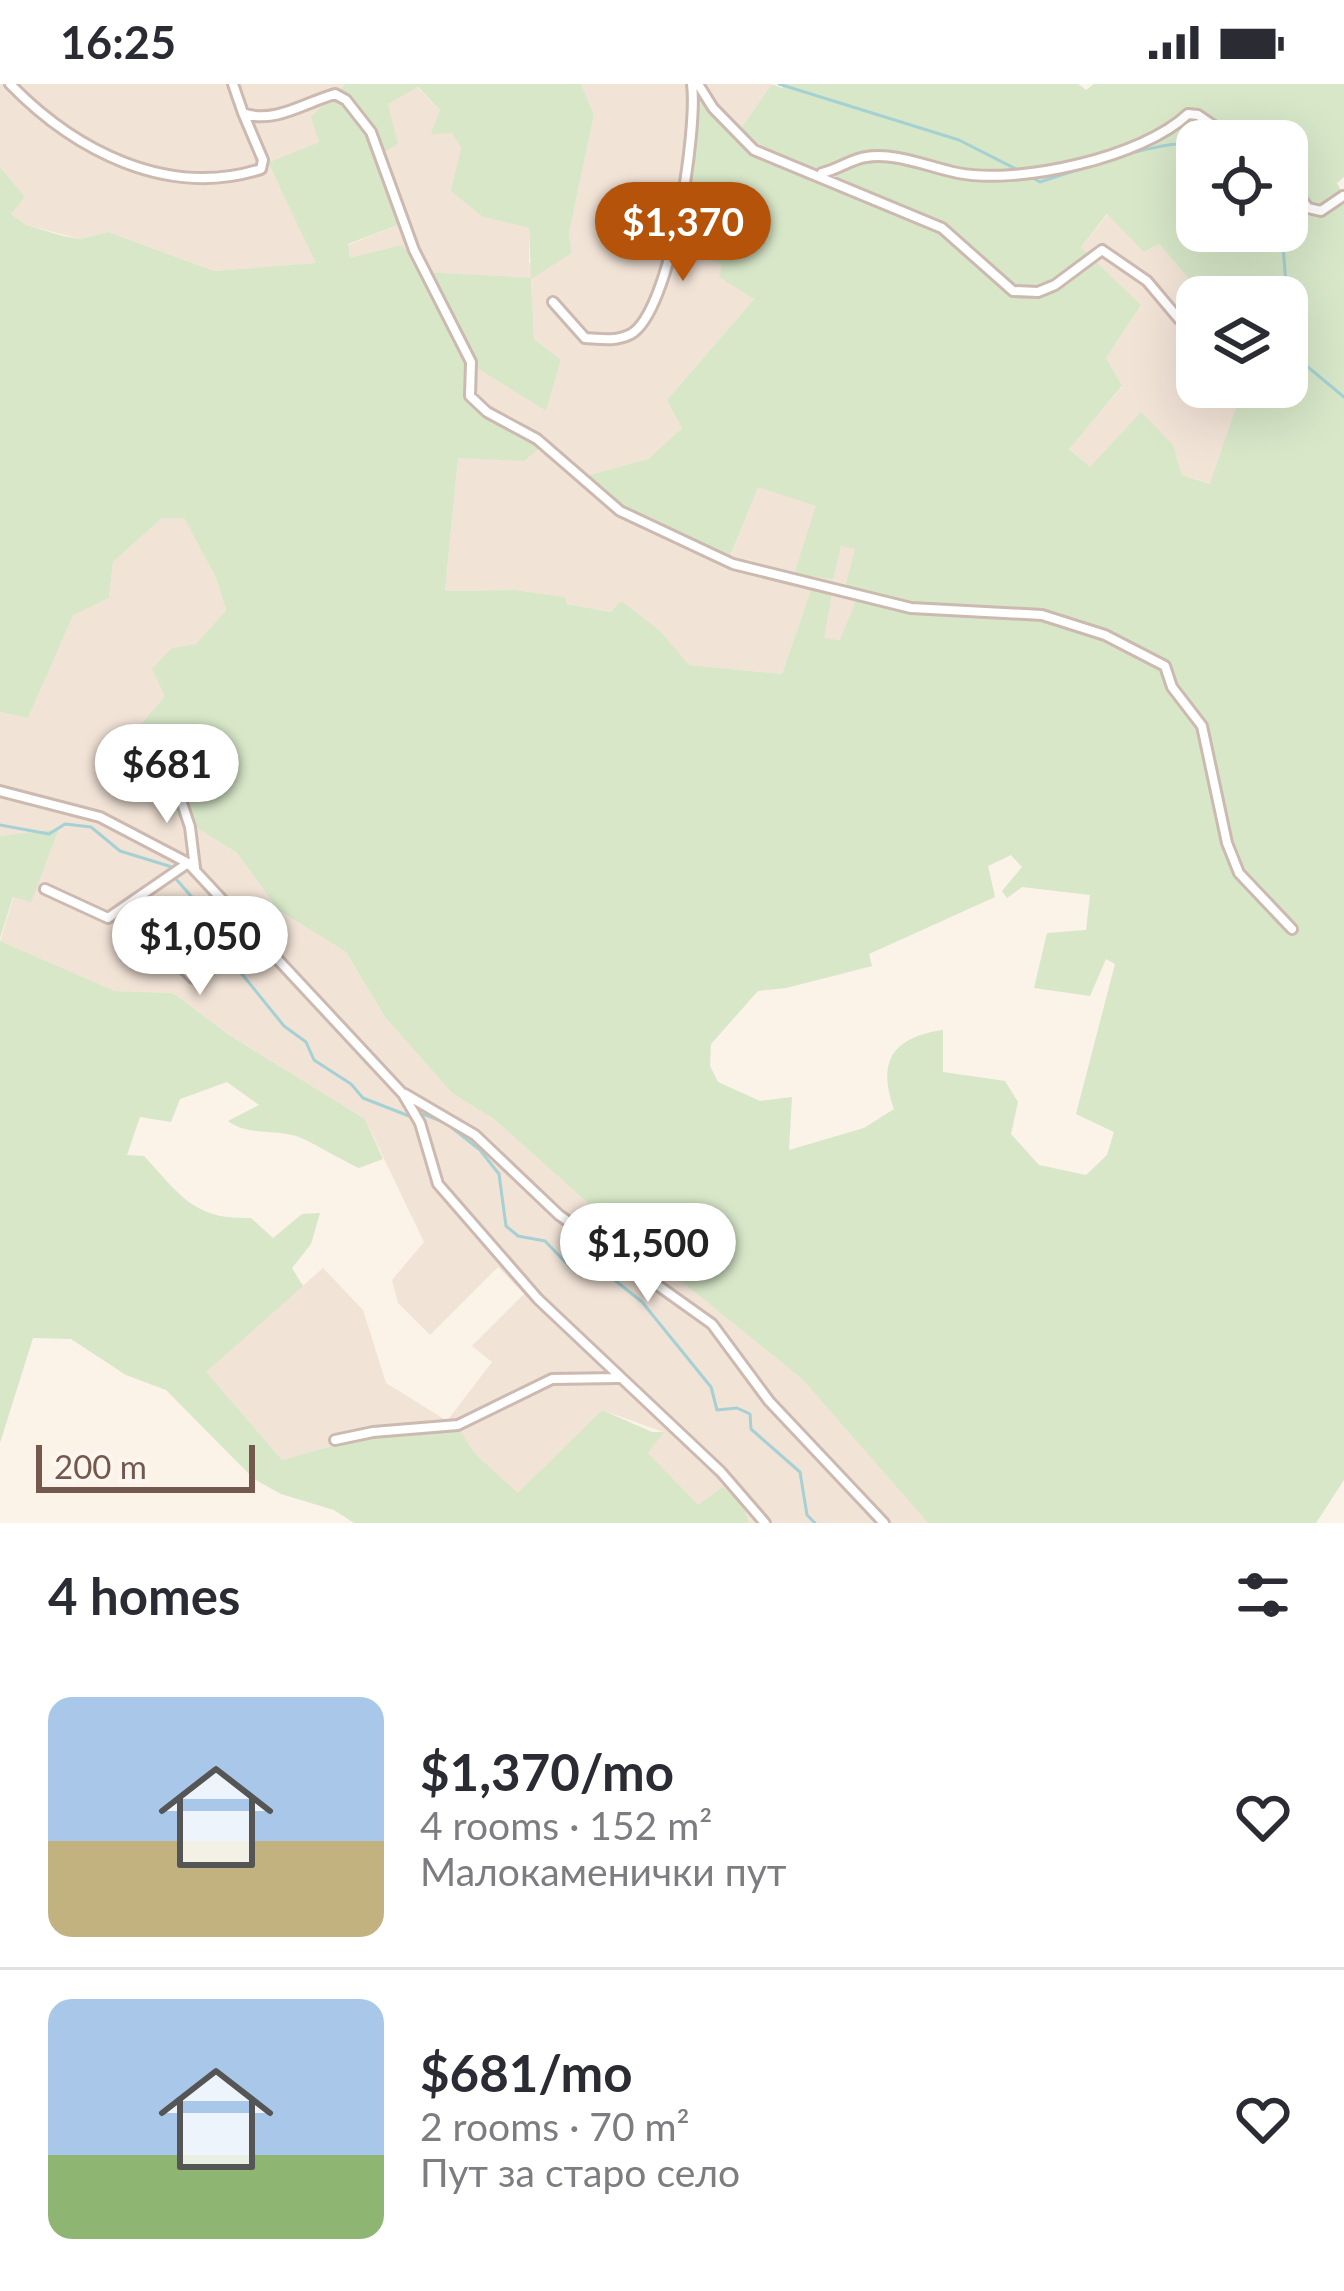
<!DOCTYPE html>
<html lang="en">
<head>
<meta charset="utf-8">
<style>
	:root { --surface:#fff; --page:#f7f7f7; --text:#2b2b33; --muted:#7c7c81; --line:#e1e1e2; --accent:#b45309 }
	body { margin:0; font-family:Lato,sans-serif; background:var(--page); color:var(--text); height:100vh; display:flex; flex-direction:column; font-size:45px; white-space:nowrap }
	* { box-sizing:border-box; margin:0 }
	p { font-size:39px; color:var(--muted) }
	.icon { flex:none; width:66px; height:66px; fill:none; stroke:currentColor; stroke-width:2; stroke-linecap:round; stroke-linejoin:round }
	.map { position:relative; height:1439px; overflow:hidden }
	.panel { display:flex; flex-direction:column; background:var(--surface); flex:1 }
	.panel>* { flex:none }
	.tools { position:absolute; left:1176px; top:36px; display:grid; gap:24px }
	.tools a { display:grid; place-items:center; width:132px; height:132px; border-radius:24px; background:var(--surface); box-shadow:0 12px 48px #0002; font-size:60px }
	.scale { position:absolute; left:36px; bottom:30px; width:219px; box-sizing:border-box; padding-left:12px; border:6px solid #73584e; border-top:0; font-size:33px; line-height:42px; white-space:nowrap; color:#73584e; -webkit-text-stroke:9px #fdf6ee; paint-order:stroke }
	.price { position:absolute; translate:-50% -102px; padding:0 27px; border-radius:42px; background:#fff; color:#222; font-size:39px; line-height:78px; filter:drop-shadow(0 3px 6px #0008) }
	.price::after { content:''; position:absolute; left:50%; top:72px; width:36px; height:27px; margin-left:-18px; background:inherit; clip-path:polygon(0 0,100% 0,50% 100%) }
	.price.active { background:var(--accent); color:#fff }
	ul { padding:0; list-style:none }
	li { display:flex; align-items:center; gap:36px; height:300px; padding:0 48px }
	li+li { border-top:3px solid var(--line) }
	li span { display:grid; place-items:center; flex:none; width:336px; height:240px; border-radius:24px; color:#555 }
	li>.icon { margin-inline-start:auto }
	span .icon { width:144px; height:144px; fill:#fffc; stroke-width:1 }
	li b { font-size:51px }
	h2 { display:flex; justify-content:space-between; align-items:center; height:144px; padding:0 48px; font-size:51px }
	.status { display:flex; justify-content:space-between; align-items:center; height:84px; padding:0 60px; background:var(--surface); direction:ltr }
	.status svg { height:33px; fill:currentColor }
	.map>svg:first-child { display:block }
	.residential { fill:#f2e3d7 }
	.green { fill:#d7e7c8; fill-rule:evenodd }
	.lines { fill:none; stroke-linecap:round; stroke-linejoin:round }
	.stream { stroke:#a5d1d4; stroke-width:3 }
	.minor-casing { stroke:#ccb9af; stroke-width:14 }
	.minor { stroke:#fff; stroke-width:8 }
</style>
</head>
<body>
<div class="status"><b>16:25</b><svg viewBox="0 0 49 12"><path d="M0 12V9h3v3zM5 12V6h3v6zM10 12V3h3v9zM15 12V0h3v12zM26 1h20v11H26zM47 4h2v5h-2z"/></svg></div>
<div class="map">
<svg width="1344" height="1439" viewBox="0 0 1344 1439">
	<rect width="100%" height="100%" fill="#fbf2e8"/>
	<path class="residential" d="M0 0H345L312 33 319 58 268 80 317 179 214 187 108 148 80 155 26 141 11 130 25 113 0 83Z
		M581 0H772L734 54 700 14 671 159 722 181 754 215 667 316 683 343 648 375 576 395 729 477 758 402 817 422 794 490 832 494 841 461 856 465 846 504 860 505 841 556 824 555 811 507 782 590 688 581 660 547 612 528 567 520 564 513 514 506 445 507 458 374 524 348 471 321 464 307 471 280 546 327 561 276 534 255 531 195 424 188 350 175 348 161 398 141 378 70 388 20 417 3 440 26 461 64 459 82 471 121 483 133 529 144V179L572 169 569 149 594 31Z
		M1108 130 1144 168 1159 160 1204 213H1197V303H1243L1211 400 1182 391 1173 361 1090 384 1069 364 1122 303 1106 274 1141 221 1081 163Z
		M162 434H184L216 494 226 526 196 560 172 564 165 612 138 706 237 769 278 826 346 868 385 933 452 1009 494 1035 618 1146 802 1295 928 1439H749L744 1423 698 1422 647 1368 663 1348 602 1326 518 1410 474 1370 374 1350 282 1376 205 1288 323 1184 363 1226 386 1299 447 1337 492 1278 472 1262 524 1210 498 1183 430 1251 398 1219 392 1196 424 1158 365 1035 229 951 173 909 115 907 0 857 14 812 30 817 59 746 0 752V628L28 634 73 530 109 514 113 478Z"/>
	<path class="green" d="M345 0H581L594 31 569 149 572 169 531 195 534 255 561 276 546 327 472 281 464 307 472 321 542 362 524 377 458 374 445 507 514 506 565 513 567 520 611 528 621 517 660 547 689 581 782 590 811 506 832 509 824 554 840 556 860 506 845 504 855 465 841 462 833 495 794 490 816 422 758 403 728 478 618 431 575 395 648 375 682 344 667 316 754 215 719 193 722 181 670 158 688 58 687 15 700 14 734 54 772 0 782 4 786 0H1078L1086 6 1094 0H1344V93L1337 99 1344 113V1396L1316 1439H928L802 1295 618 1146 494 1035 452 1009 385 933 346 868 278 826 237 769 137 706 146 680 125 660 165 612 152 585 172 564 196 560 226 526 216 494 184 434H162L113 478 109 514 73 531 28 634 0 628V83L25 113 11 130 26 141 63 152 80 155 108 148 214 187 316 179 268 79 319 58 311 33ZM418 3 440 26 431 50 452 49 461 64 451 107 483 133 529 144 531 194 424 188 402 161 350 174 348 160 398 141 378 71 398 60 388 20ZM1197 57H1287V147H1197ZM1107 130 1144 168 1159 160 1204 213H1239L1251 204 1259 213H1287V303H1243L1210 400 1182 391 1173 361 1141 328 1090 383 1069 365 1122 302 1106 274 1141 221 1081 163ZM1011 771 1022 783 1002 807 1007 814 1022 803 1090 811 1086 846 1047 849 1034 904 1090 912 1106 875 1115 880 1076 1030 1114 1048 1107 1071 1086 1091 1039 1081 1011 1050 1018 1018 1005 997 943 988V946C895 953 876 975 894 1025L864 1044 789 1066 792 1013 760 1017 718 998 710 982 711 960 758 907 786 904 872 882 869 870 995 813 988 782Z
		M59 745 31 818 13 813 0 854V752Z
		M0 857 115 907 173 909 229 951 365 1035 383 1075 359 1084C341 1076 311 1057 296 1052 274 1045 248 1052 228 1037L259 1021 227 998 180 1015 171 1038 140 1033 127 1071 144 1072C181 1112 194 1136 251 1134L273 1154 302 1130 320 1129 311 1160 292 1184 303 1202 206 1288 282 1376 374 1350 460 1347 475 1370 518 1409 602 1326 652 1348H664L648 1369 698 1421 723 1403 744 1423 749 1439H354L334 1426 281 1410 254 1395 166 1306 126 1291 71 1255 33 1254 0 1359Z"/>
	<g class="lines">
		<path class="stream" d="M779 0 959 56 1020 87
			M1118 71C1147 68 1169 55 1197 62
			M1028 91 1040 98 1098 79
			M1273 147 1283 161 1291 269 1344 313
			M0 741 49 750 65 740 91 743 120 767 172 783
			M176 795 227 853
			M229 864 238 885 284 942 306 958 314 976 351 1000 363 1014 409 1032
			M423 1030 446 1039 480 1066 499 1090 506 1142 518 1152 545 1157 572 1185 606 1189 642 1218 711 1303 717 1326 737 1324 750 1330 751 1345 800 1388 807 1431 815 1439"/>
		<g class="minor-casing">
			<path id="minor" d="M10 0C74 66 167 115 261 85L263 76 243 29
				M233 0 243 29C273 41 306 18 335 10L346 16 371 48 414 166 471 278 470 312 487 328 537 355 620 427 733 480 911 524 1042 531 1105 551 1165 582 1172 603 1202 642 1227 759 1239 789 1292 845
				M698 0 713 24 754 66 942 144 1013 207 1038 208 1055 201 1102 166 1147 197 1179 235
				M822 89C837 86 851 75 866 73 896 68 928 83 958 89 1019 101 1143 73 1188 30L1198 31 1236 57
				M1287 96 1308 124 1321 127 1343 112
				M553 218 585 254C601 255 615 258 631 250 671 227 698 45 692 0
				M173 692 190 743 195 784
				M0 707 100 733 188 779 403 1010 420 1039 438 1100 538 1215 721 1388 765 1439
				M45 805 108 834 188 779
				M132 853 170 871 193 894 220 861 256 848
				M405 1010 475 1051 559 1131 712 1240 769 1317 884 1439
				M335 1356 373 1348 458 1341 552 1295 618 1294"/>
		</g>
		<use href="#minor" class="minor"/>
	</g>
</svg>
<div class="tools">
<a><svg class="icon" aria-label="locate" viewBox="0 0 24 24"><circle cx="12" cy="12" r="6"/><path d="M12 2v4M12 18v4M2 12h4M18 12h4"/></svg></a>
<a><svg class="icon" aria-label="layers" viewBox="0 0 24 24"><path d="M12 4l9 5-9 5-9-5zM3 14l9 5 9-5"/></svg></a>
</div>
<div class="scale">200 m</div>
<b class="price active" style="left:683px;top:200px">$1,370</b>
<b class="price" style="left:167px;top:742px">$681</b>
<b class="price" style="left:200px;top:914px">$1,050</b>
<b class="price" style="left:648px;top:1221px">$1,500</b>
</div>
<section class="panel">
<h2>4 homes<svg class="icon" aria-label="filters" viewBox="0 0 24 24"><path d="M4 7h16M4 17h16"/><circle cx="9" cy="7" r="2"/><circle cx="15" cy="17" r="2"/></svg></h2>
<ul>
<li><span style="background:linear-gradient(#a9c7e8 60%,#c2b280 0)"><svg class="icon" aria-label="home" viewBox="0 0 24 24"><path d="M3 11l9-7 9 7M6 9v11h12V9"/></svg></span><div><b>$1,370/mo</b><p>4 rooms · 152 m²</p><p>Малокаменички пут</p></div><svg class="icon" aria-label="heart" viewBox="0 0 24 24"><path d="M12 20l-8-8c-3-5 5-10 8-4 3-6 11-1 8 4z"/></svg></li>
<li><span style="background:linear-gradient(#a9c7e8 65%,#8fb573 0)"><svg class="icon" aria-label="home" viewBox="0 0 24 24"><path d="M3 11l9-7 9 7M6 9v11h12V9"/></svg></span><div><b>$681/mo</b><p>2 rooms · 70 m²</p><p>Пут за старо село</p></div><svg class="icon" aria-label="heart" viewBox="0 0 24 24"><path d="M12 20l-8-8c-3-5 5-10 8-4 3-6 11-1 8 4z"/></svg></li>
</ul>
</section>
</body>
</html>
